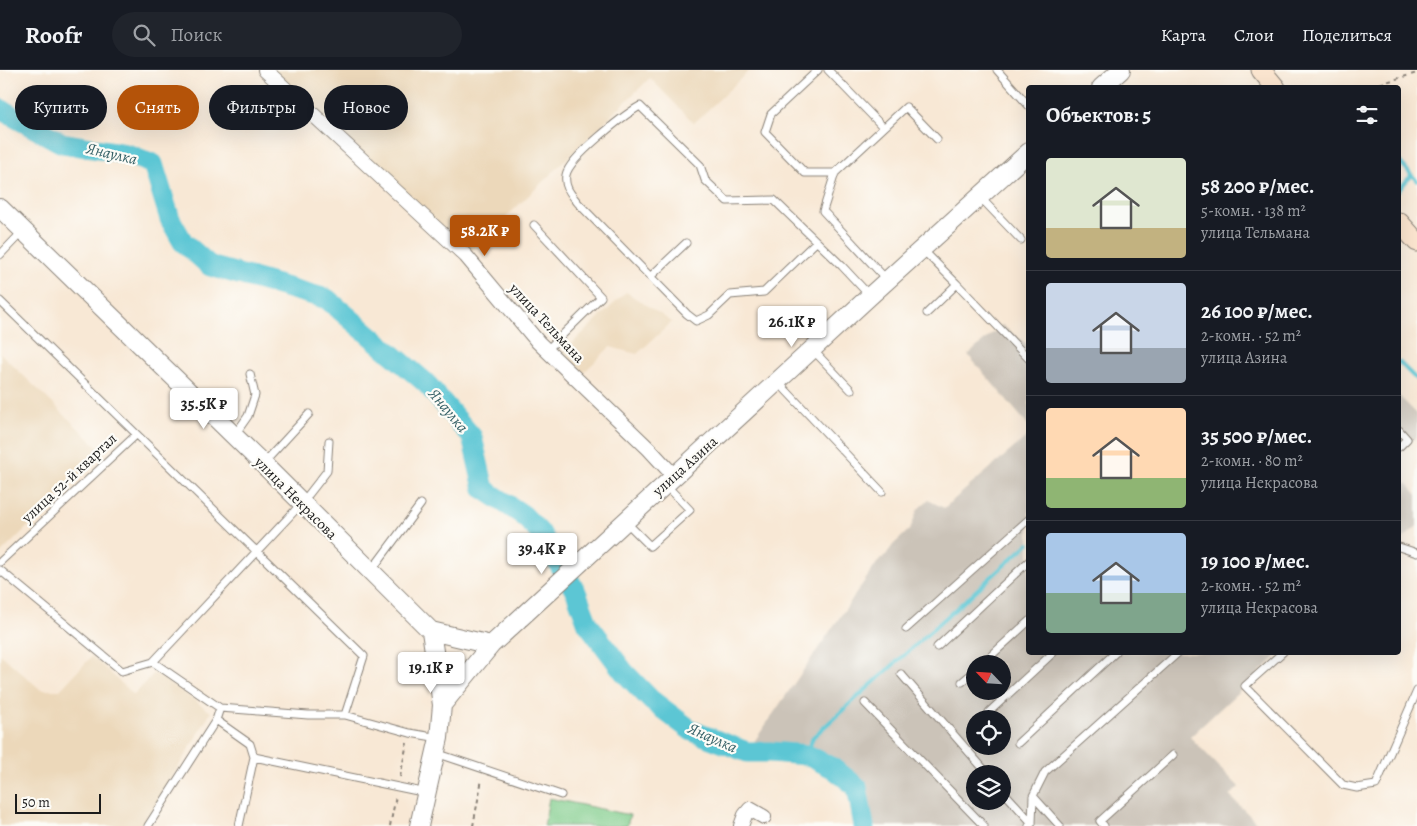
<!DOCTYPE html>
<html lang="ru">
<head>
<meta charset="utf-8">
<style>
	:root { --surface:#171b24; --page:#20242c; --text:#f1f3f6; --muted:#9ea1a6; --line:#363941; --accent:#b45309 }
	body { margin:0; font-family:Alegreya,serif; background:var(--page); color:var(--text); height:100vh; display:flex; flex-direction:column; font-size:19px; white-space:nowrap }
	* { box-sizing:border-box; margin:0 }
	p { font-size:16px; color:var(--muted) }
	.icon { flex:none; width:28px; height:28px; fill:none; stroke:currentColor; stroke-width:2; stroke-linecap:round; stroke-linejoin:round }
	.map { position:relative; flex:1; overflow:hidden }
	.details { position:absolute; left:1026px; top:15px; width:375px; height:570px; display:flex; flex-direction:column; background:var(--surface); border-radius:5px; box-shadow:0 5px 20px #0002 }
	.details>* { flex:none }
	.banner { position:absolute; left:15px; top:15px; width:475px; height:45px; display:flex; gap:10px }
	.needle { width:32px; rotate:295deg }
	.controls { position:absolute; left:966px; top:585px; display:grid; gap:10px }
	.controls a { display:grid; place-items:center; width:45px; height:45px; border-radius:50%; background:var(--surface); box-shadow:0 5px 20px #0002; font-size:25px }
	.scale { position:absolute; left:15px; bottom:12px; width:86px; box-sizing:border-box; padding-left:5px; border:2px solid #1c1c1c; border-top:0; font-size:14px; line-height:18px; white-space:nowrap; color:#1c1c1c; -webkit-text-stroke:4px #fdfcf7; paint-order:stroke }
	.price { position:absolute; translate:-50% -42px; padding:0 11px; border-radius:5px; background:#fff; color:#222; font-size:16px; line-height:32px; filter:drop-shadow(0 1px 2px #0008) }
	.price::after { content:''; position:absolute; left:50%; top:30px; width:15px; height:11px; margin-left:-8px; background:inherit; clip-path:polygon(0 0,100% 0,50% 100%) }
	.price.active { background:var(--accent); color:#fff }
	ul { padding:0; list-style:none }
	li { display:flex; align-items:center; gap:15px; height:125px; padding:0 20px }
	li+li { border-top:1px solid var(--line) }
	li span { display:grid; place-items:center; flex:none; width:140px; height:100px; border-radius:5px; color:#555 }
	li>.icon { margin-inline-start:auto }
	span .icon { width:60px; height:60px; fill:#fffc; stroke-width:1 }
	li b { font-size:21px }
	h2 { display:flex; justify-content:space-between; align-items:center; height:60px; padding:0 20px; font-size:21px }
	.chip { padding:0 18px; border-radius:22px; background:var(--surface); box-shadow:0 5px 20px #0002; font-size:18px; line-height:45px }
	.chip.active { background:var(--accent); color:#fff }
	header { display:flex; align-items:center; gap:30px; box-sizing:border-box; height:70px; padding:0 25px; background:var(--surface); border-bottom:1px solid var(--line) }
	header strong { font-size:24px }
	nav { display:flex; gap:28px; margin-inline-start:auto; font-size:18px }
	.search { width:350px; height:45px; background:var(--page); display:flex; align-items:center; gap:12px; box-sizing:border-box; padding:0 18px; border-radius:28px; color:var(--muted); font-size:19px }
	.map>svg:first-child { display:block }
	.built { fill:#ecd8ba }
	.industrial { fill:#cbc3b8; fill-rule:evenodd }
	.green { fill:#7fcc8b; stroke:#4e7454 }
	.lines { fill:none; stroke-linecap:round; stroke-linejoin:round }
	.stream { stroke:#5bc6d4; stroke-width:4 }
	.river { stroke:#5bc6d4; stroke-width:21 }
	.service-casing { stroke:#8a8278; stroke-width:9 }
	.minor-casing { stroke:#8a8278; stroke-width:16 }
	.tertiary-casing { stroke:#8a8278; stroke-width:20 }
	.secondary-casing { stroke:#8a8278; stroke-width:21 }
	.path { stroke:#8a8278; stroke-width:2; stroke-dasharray:4 4; stroke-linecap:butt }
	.service { stroke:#fff; stroke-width:7 }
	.minor { stroke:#fff; stroke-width:14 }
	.tertiary { stroke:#fff; stroke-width:18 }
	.secondary { stroke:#fbe5cf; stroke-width:19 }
	.labels { text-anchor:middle; stroke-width:4.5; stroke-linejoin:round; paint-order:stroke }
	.street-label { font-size:15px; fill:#1c1c1c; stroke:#fdfcf7 }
	.water-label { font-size:16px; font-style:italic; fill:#356066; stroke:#fdfcf7 }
</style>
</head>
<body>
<header>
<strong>Roofr</strong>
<div class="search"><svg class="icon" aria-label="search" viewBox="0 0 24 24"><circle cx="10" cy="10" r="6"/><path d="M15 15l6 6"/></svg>Поиск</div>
<nav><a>Карта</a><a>Слои</a><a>Поделиться</a></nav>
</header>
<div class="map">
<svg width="1417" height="756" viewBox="0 0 1417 756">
	<rect width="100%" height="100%" fill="#fdfcf7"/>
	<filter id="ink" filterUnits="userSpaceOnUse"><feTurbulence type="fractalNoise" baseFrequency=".02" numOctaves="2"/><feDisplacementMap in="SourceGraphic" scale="10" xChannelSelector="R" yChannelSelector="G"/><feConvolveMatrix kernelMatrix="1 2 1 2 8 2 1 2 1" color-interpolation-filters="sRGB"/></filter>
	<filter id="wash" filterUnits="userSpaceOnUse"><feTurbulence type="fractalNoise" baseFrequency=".0096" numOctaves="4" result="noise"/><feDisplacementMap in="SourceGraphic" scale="20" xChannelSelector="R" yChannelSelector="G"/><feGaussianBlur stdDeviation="1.12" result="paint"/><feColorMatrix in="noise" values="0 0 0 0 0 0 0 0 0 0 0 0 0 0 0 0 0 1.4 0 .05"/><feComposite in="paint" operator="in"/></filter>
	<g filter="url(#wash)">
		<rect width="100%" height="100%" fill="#f8e8d5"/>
		<path class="built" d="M265 0H750L694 53 650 8 466 186Z
			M626 222 672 252 637 284 610 277 581 305 561 284Z
			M0 283 103 382 0 484Z
			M0 584 41 620H60L92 586 134 625 154 603 211 642 143 756H0Z"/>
		<path class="industrial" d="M1002 255 1029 276V356L968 285Z
			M1399 326 1417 344V366L1399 383Z
			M1029 365V582L1280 583 1190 667 1239 717 1230 726 1260 756H864L857 717 833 698 807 685 770 682H747L877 493 886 485 893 475 910 459 918 439 928 430 944 438ZM975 594H1002V621H975ZM975 649H1002V676H975ZM975 704H1002V731H975Z
			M1399 411 1408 414 1417 425V456L1399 473Z"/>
		<path class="green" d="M549 728 630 745 627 756H544Z"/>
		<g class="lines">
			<path class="stream" d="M1399 91 1417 111
				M1399 120 1411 105
				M1399 292 1417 310
				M807 685 813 667 1029 473"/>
			<path class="river" d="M0 39 62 73 127 84 153 94 170 149 183 172 210 196 327 229 426 313 472 367 484 419 523 445 541 464 576 522 588 554 624 602 651 630 692 661 747 682H770L807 685 833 698 857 717 864 756"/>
		</g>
	</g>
	<g filter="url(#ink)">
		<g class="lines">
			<g class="service-casing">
				<path id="service" d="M818 0 771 44 765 62 805 103H835
					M828 0 883 57
					M997 0 1029 36
					M980 127 1021 170
					M534 155 601 227 547 280
					M816 172 764 222 730 225 709 245 696 251 687 244 578 133C571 124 564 117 566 105 569 88 624 45 640 36L700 95 705 110 727 131 774 130 842 196 870 226
					M922 179 957 214 927 243
					M0 185 23 161
					M650 207 686 173
					M887 210 823 141 835 103 906 37 937 69
					M957 214 1029 289
					M0 231 364 586 345 645
					M813 280 851 320
					M778 312 882 422
					M1399 360 1407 369 1399 377
					M234 366 248 346 255 325 250 304
					M263 394 309 344
					M625 451 650 476 690 440 665 414
					M1399 477 1417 483
					M0 492 136 365
					M0 500 122 601 153 592
					M371 501 421 434
					M906 559 1029 449
					M937 577 1029 491
					M1283 582 1245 616 1343 715 1357 718 1376 715 1417 621
					M982 594 1029 551
					M901 604 988 704
					M962 612 975 601
					M865 633 984 756
					M220 638 153 592 302 433 327 401 329 371
					M989 642 1054 582
					M1018 673 1116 582
					M436 683 561 725
					M254 687 427 723
					M1002 720 1032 753
					M1033 726 1060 756
					M148 756 216 650
					M239 756 254 687 250 674 216 650 220 638 308 645H345L410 663 439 668
					M1029 756 1032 753 1033 726 1045 702 1179 582
					M1104 756 1100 751 1173 685"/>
			</g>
			<g class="minor-casing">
				<path id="minor" d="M265 0 466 186 538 272 649 379 674 406
					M741 756 745 745 750 739 764 747"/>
			</g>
			<g class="tertiary-casing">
				<path id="tertiary" d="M1101 18 1121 0
					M0 138 263 394 431 561 442 635
					M431 561 491 575
					M419 756 439 668 442 635 491 575 870 226 1029 82"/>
			</g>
			<g class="secondary-casing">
				<path id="secondary" d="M1261 0 1276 18
					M1399 152 1417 172"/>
			</g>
			<path class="path" d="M1365 18 1417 3
				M400 707 407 673
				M390 756 396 726
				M473 756 482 709"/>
			<use href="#service" class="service"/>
			<use href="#minor" class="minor"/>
			<use href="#tertiary" class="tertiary"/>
			<use href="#secondary" class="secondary"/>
		</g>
	</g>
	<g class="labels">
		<g class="street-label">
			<text transform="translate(547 253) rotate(47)" y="5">улица Тельмана</text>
			<text transform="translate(685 396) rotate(-42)" y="5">улица Азина</text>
			<text transform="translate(69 408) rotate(-43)" y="5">улица 52-й квартал</text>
			<text transform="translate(296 428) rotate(45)" y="5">улица Некрасова</text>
		</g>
		<g class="water-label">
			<text transform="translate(112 83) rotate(13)" y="6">Янаулка</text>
			<text transform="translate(449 340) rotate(50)" y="6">Янаулка</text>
			<text transform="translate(713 667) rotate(24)" y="6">Янаулка</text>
		</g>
	</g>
</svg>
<div class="controls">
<a><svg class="needle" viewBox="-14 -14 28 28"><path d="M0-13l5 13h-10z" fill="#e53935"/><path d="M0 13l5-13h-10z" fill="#9ea1a6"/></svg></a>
<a><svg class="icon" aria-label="locate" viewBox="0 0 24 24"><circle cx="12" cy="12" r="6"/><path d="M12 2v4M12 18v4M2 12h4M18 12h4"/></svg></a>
<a><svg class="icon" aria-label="layers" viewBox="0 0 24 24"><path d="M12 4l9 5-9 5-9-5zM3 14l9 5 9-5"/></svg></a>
</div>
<div class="scale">50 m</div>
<b class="price active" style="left:485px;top:187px">58.2K ₽</b>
<b class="price" style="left:792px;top:278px">26.1K ₽</b>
<b class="price" style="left:204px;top:360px">35.5K ₽</b>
<b class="price" style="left:542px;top:505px">39.4K ₽</b>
<b class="price" style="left:431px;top:624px">19.1K ₽</b>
<div class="banner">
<a class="chip">Купить</a>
<a class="chip active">Снять</a>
<a class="chip">Фильтры</a>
<a class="chip">Новое</a>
</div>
<section class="details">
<h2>Объектов: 5<svg class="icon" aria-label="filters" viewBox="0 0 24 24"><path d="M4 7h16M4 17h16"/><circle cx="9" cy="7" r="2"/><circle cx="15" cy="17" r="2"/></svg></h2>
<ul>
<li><span style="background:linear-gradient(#dfe7d0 70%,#c2b280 0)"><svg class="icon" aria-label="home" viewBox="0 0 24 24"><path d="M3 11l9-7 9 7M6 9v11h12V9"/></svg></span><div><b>58 200 ₽/мес.</b><p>5-комн. · 138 m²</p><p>улица Тельмана</p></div></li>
<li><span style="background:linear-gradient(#c9d6e8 65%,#9aa5b1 0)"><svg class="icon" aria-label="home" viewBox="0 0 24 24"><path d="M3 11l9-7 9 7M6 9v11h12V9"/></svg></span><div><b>26 100 ₽/мес.</b><p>2-комн. · 52 m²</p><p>улица Азина</p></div></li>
<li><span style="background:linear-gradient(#ffd9b3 70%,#8fb573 0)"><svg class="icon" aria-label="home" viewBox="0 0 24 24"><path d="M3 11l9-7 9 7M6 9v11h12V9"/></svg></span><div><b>35 500 ₽/мес.</b><p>2-комн. · 80 m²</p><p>улица Некрасова</p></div></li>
<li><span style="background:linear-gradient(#a9c7e8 60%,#7fa58c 0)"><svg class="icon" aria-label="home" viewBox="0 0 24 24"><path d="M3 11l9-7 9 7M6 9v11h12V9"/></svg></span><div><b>19 100 ₽/мес.</b><p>2-комн. · 52 m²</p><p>улица Некрасова</p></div></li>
</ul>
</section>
</div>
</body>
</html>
